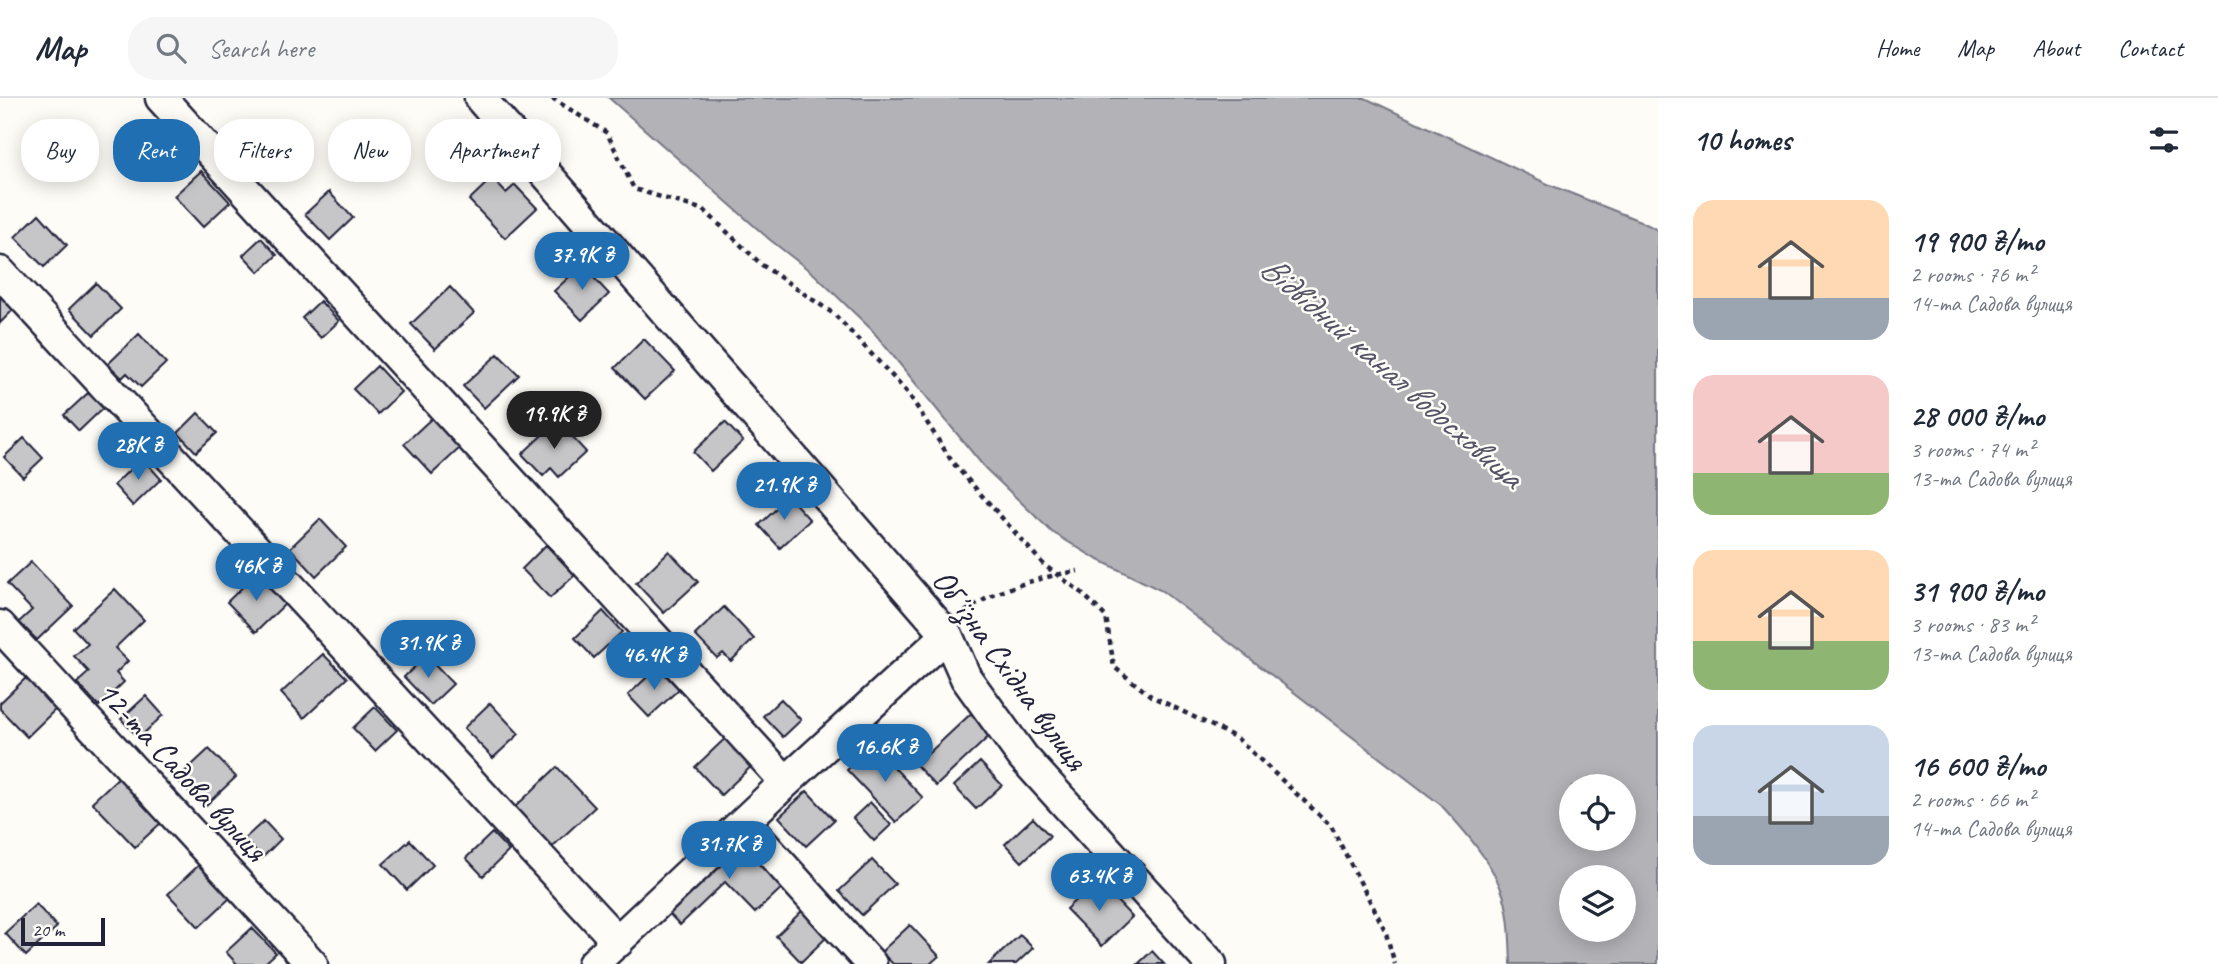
<!DOCTYPE html>
<html lang="en">
<head>
<meta charset="utf-8">
<style>
	:root { --surface:#fff; --page:#f6f6f7; --text:#1f2937; --muted:#747a83; --line:#e0e1e3; --accent:#1f6fb2 }
	body { margin:0; font-family:Caveat,sans-serif; background:var(--page); color:var(--text); height:100vh; display:flex; flex-direction:column; font-size:26px; white-space:nowrap }
	* { box-sizing:border-box; margin:0 }
	p { font-size:23px; color:var(--muted) }
	.icon { flex:none; width:38px; height:38px; fill:none; stroke:currentColor; stroke-width:2; stroke-linecap:round; stroke-linejoin:round }
	.map { position:relative; flex:1; overflow:hidden }
	.side { display:flex; flex-direction:column; background:var(--surface); width:560px }
	.side>* { flex:none }
	.guide { position:absolute; left:21px; top:21px; width:665px; height:63px; display:flex; gap:14px }
	.buttons { position:absolute; left:1559px; top:676px; display:grid; gap:14px }
	.buttons a { display:grid; place-items:center; width:77px; height:77px; border-radius:50%; background:var(--surface); box-shadow:0 4px 18px #0003; font-size:35px }
	.scale { position:absolute; left:21px; bottom:18px; width:84px; box-sizing:border-box; padding-left:7px; border:4px solid #22223b; border-top:0; font-size:19px; line-height:24px; white-space:nowrap; color:#22223b; -webkit-text-stroke:5px #fdfcf7; paint-order:stroke }
	.price { position:absolute; translate:-50% -60px; padding:0 16px; border-radius:24px; background:var(--accent); color:#fff; font-size:23px; line-height:46px; filter:drop-shadow(0 2px 4px #0008) }
	.price::after { content:''; position:absolute; left:50%; top:42px; width:21px; height:16px; margin-left:-10px; background:inherit; clip-path:polygon(0 0,100% 0,50% 100%) }
	.price.selected { background:#222; color:#fff }
	ul { padding:0; list-style:none }
	li { display:flex; align-items:center; gap:21px; height:175px; padding:0 35px }
	li span { display:grid; place-items:center; flex:none; width:196px; height:140px; border-radius:21px; color:#555 }
	li>.icon { margin-inline-start:auto }
	span .icon { width:84px; height:84px; fill:#fffc; stroke-width:1 }
	li b { font-size:30px }
	h2 { display:flex; justify-content:space-between; align-items:center; height:84px; padding:0 35px; font-size:30px }
	.chip { padding:0 24px; border-radius:28px; background:var(--surface); box-shadow:0 4px 18px #0003; font-size:24px; line-height:63px }
	.chip.selected { background:var(--accent); color:#fff }
	header { display:flex; align-items:center; gap:42px; box-sizing:border-box; height:98px; padding:0 35px; background:var(--surface); border-bottom:2px solid var(--line) }
	header strong { font-size:33px }
	nav { display:flex; gap:38px; margin-inline-start:auto; font-size:24px }
	.search { width:490px; height:63px; background:var(--page); display:flex; align-items:center; gap:18px; box-sizing:border-box; padding:0 24px; border-radius:28px; color:var(--muted); font-size:26px }
	main { display:flex; flex:1; min-height:0 }
	.map>svg:first-child { display:block }
	.water { fill:#b2b2b7; stroke:#787885; stroke-width:2; fill-rule:evenodd }
	.building { fill:#c6c6c8; stroke:#22223b; stroke-width:2 }
	.lines { fill:none; stroke-linecap:round; stroke-linejoin:round }
	.minor-casing { stroke:#22223b; stroke-width:35 }
	.path { stroke:#22223b; stroke-width:4.5; stroke-dasharray:5 5; stroke-linecap:butt }
	.minor { stroke:#fdfcf7; stroke-width:30 }
	.labels { text-anchor:middle; stroke-width:5; stroke-linejoin:round; paint-order:stroke }
	.street-label { font-size:33px; fill:#22223b; stroke:#fdfcf7 }
	.water-label { font-size:35px; font-style:italic; fill:#545466; stroke:#fdfcf7 }
</style>
</head>
<body>
<header>
<strong>Map</strong>
<div class="search"><svg class="icon" aria-label="search" viewBox="0 0 24 24"><circle cx="10" cy="10" r="6"/><path d="M15 15l6 6"/></svg>Search here</div>
<nav><a>Home</a><a>Map</a><a>About</a><a>Contact</a></nav>
</header>
<main>
<div class="map">
<svg width="1658" height="866" viewBox="0 0 1658 866">
	<rect width="100%" height="100%" fill="#fdfcf7"/>
	<filter id="ink" filterUnits="userSpaceOnUse"><feTurbulence type="fractalNoise" baseFrequency=".0143" numOctaves="2"/><feDisplacementMap in="SourceGraphic" scale="14" xChannelSelector="R" yChannelSelector="G"/><feConvolveMatrix kernelMatrix="1 2 1 2 8 2 1 2 1" color-interpolation-filters="sRGB"/></filter>
	<g filter="url(#ink)">
		<path class="water" d="M609 0H1365L1550 87 1640 123 1658 132V866H1511C1510 843 1510 812 1501 791 1489 760 1463 731 1441 707L1162 493 1095 460 1052 434 985 370 871 231 815 177 769 141ZM1572 688H1624V740H1572ZM1572 779H1624V831H1572Z"/>
		<path class="building" d="M201 73 230 104 203 129 174 98Z
			M492 80 506 95 515 87 537 110 505 140 469 102Z
			M329 94 353 120 330 142 305 116Z
			M39 116 67 147 44 169 15 139Z
			M261 140 277 157 259 174 243 157Z
			M582 167 609 196 582 222 554 193Z
			M96 185 121 211 94 237 69 211Z
			M450 189 474 215 435 251 411 226Z
			M0 190 17 208 0 225Z
			M320 203 339 223 321 240 302 220Z
			M139 236 166 265 141 289 127 275 122 280 108 266Z
			M644 241 675 273 645 301 615 270Z
			M498 256 519 277 484 310 463 288Z
			M377 268 401 294 378 316 353 291Z
			M88 295 103 310 79 333 64 317Z
			M198 315 217 335 196 354 178 335Z
			M433 319 461 349 432 376 404 346Z
			M557 323 586 354 559 379 551 370 543 378 522 356Z
			M725 324 743 343 711 373 693 354Z
			M24 340 43 360 23 379 4 359Z
			M142 360 161 381 133 408 114 387Z
			M789 399 810 422 780 450 759 427Z
			M320 421 346 449 316 478 290 450Z
			M546 447 575 477 550 500 522 471Z
			M669 453 698 484 664 515 636 485Z
			M31 464 73 508 37 542 19 524 32 512 7 486Z
			M256 476 285 506 256 534 227 504Z
			M115 491 144 522 115 550 128 563 116 575 124 584 99 608 77 585 89 574 74 558 88 546 73 530Z
			M724 509 754 541 731 563 723 555 717 560 695 537Z
			M603 513 622 534 594 560 575 540Z
			M323 556 347 580 304 620 281 595Z
			M426 558 453 586 431 607 404 579Z
			M658 569 679 591 649 619 628 597Z
			M30 576 60 607 27 639 0 611V605Z
			M146 598 163 617 139 640 121 621Z
			M781 601 801 622 783 639 763 618Z
			M490 605 519 636 493 660 464 630Z
			M375 609 397 632 375 653 353 630Z
			M977 610 997 631 936 688 916 667Z
			M732 634 758 662 721 697 695 669Z
			M873 647 923 700 896 724 847 672Z
			M209 651 236 679 204 709 177 681Z
			M980 664 1002 687 976 711 954 688Z
			M557 669 595 709 552 749 514 710Z
			M121 677 164 722 135 749 92 704Z
			M807 693 834 722 806 748 779 719Z
			M870 704 891 727 874 743 853 720Z
			M1033 720 1050 738 1022 764 1005 746Z
			M264 723 281 741 262 760 244 741Z
			M492 735 509 753 483 778 466 760Z
			M739 736 786 786 755 815 725 784 680 827 663 809Z
			M410 742 433 767 407 792 383 766Z
			M872 762 895 786 862 817 839 793Z
			M199 767 230 800 199 829 168 796Z
			M1097 782 1132 819 1102 848 1066 811Z
			M36 806 57 829 26 858 5 835Z
			M805 810 830 836 801 864 776 838Z
			M910 827 939 858 930 866H893L881 854Z
			M252 830 276 855 264 866H237L226 854Z
			M1020 837 1033 850 1016 866H989Z
			M1152 853 1164 866H1138Z"/>
		<g class="lines">
			<g class="minor-casing">
				<path id="minor" d="M161 0 786 684
					M480 0 947 537 966 580 1023 659 1211 866
					M0 174 618 844
					M0 528 312 866
					M744 725 871 866
					M593 866 786 684 947 537"/>
			</g>
			<path class="path" d="M552 0 607 35 634 91 704 112 762 167 834 216 908 295 953 365 1044 467 1081 494 1106 519 1114 569 1151 598 1237 640 1331 728 1385 832 1395 866
				M965 514C996 491 1040 479 1078 473"/>
			<use href="#minor" class="minor"/>
		</g>
	</g>
	<g class="labels">
		<g class="street-label">
			<text transform="translate(1011 571) rotate(54)" y="12">Обʼїзна Східна вулиця</text>
			<text transform="translate(183 672) rotate(47)" y="12">12-та Садова вулиця</text>
		</g>
		<g class="water-label">
			<text transform="translate(1392 273) rotate(41)" y="12">Відвідний канал водосховища</text>
		</g>
	</g>
</svg>
<div class="buttons">
<a><svg class="icon" aria-label="locate" viewBox="0 0 24 24"><circle cx="12" cy="12" r="6"/><path d="M12 2v4M12 18v4M2 12h4M18 12h4"/></svg></a>
<a><svg class="icon" aria-label="layers" viewBox="0 0 24 24"><path d="M12 4l9 5-9 5-9-5zM3 14l9 5 9-5"/></svg></a>
</div>
<div class="scale">20 m</div>
<b class="price" style="left:582px;top:194px">37.9K ₴</b>
<b class="price selected" style="left:554px;top:353px">19.9K ₴</b>
<b class="price" style="left:138px;top:384px">28K ₴</b>
<b class="price" style="left:784px;top:424px">21.9K ₴</b>
<b class="price" style="left:256px;top:505px">46K ₴</b>
<b class="price" style="left:428px;top:582px">31.9K ₴</b>
<b class="price" style="left:654px;top:594px">46.4K ₴</b>
<b class="price" style="left:885px;top:686px">16.6K ₴</b>
<b class="price" style="left:729px;top:783px">31.7K ₴</b>
<b class="price" style="left:1099px;top:815px">63.4K ₴</b>
<div class="guide">
<a class="chip">Buy</a>
<a class="chip selected">Rent</a>
<a class="chip">Filters</a>
<a class="chip">New</a>
<a class="chip">Apartment</a>
</div>
</div>
<section class="side">
<h2>10 homes<svg class="icon" aria-label="filters" viewBox="0 0 24 24"><path d="M4 7h16M4 17h16"/><circle cx="9" cy="7" r="2"/><circle cx="15" cy="17" r="2"/></svg></h2>
<ul>
<li><span style="background:linear-gradient(#ffd9b3 70%,#9aa5b1 0)"><svg class="icon" aria-label="home" viewBox="0 0 24 24"><path d="M3 11l9-7 9 7M6 9v11h12V9"/></svg></span><div><b>19 900 ₴/mo</b><p>2 rooms · 76 m²</p><p>14-та Садова вулиця</p></div></li>
<li><span style="background:linear-gradient(#f6c9c9 70%,#8fb573 0)"><svg class="icon" aria-label="home" viewBox="0 0 24 24"><path d="M3 11l9-7 9 7M6 9v11h12V9"/></svg></span><div><b>28 000 ₴/mo</b><p>3 rooms · 74 m²</p><p>13-та Садова вулиця</p></div></li>
<li><span style="background:linear-gradient(#ffd9b3 65%,#8fb573 0)"><svg class="icon" aria-label="home" viewBox="0 0 24 24"><path d="M3 11l9-7 9 7M6 9v11h12V9"/></svg></span><div><b>31 900 ₴/mo</b><p>3 rooms · 83 m²</p><p>13-та Садова вулиця</p></div></li>
<li><span style="background:linear-gradient(#c9d6e8 65%,#9aa5b1 0)"><svg class="icon" aria-label="home" viewBox="0 0 24 24"><path d="M3 11l9-7 9 7M6 9v11h12V9"/></svg></span><div><b>16 600 ₴/mo</b><p>2 rooms · 66 m²</p><p>14-та Садова вулиця</p></div></li>
</ul>
</section>
</main>
</body>
</html>
